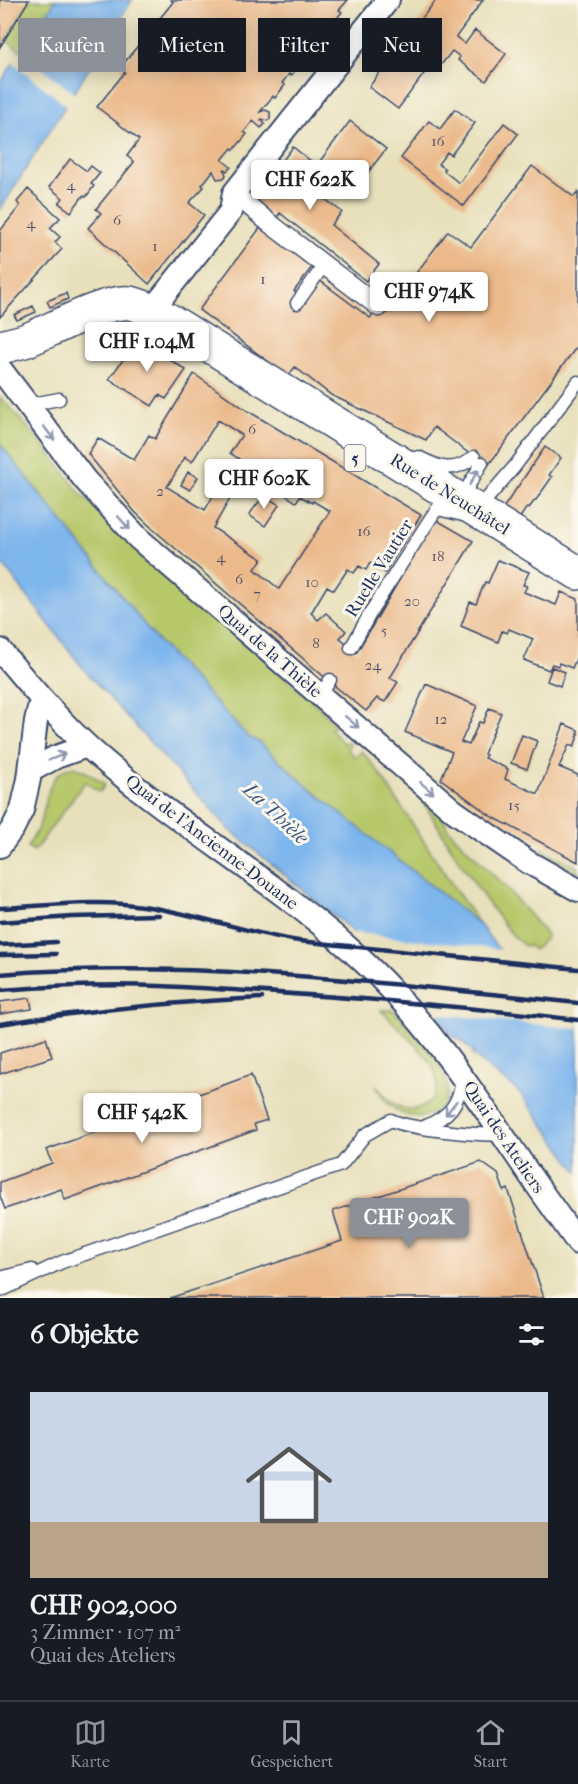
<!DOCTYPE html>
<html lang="de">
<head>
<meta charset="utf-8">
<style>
	:root { --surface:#171b24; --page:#242831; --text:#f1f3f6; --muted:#9ea1a6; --line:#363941; --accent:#8c9099 }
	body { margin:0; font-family:"IM FELL French Canon",serif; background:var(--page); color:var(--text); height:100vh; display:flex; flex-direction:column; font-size:22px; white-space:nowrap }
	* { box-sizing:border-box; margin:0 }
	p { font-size:20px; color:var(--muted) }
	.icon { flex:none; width:33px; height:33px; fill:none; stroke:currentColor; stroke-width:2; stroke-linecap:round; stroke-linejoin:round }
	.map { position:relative; height:1298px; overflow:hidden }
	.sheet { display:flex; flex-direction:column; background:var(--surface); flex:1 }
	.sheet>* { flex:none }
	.guide { position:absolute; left:18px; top:18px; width:543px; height:54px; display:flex; gap:12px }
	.price { position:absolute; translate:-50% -51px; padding:0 14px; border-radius:6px; background:#fff; color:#222; font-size:20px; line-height:39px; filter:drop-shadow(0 2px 3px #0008) }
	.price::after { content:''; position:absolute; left:50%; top:36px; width:18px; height:14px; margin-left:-9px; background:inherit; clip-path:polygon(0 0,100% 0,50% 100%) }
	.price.active { background:var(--accent); color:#fff }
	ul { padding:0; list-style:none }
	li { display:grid; align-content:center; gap:12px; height:318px; padding:0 30px }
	li span { display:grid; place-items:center; height:186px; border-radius:0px; color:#555 }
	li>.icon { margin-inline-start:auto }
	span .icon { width:108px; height:108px; fill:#fffc; stroke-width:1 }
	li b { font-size:26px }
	h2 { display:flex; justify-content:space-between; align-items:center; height:72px; padding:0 30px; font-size:26px }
	.pill { padding:0 21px; border-radius:0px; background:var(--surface); box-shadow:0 3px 15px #0003; font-size:21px; line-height:54px }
	.pill.active { background:var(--accent); color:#fff }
	.menu { display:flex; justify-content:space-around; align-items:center; height:84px; border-top:2px solid var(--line); background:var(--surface); font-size:16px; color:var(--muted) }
	.menu a { display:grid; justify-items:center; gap:3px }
	.menu .active { color:var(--accent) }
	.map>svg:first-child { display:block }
	.green { fill:#b7c86b; stroke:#697c64; stroke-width:1.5 }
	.water { fill:#7db5ed; stroke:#4c72a6; stroke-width:1.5 }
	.pier { fill:#e8e0bb }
	.building { fill:#ebb98a; fill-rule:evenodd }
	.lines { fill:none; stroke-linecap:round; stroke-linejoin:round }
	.service-casing { stroke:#3a4a6c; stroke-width:15 }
	.pedestrian-casing { stroke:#3a4a6c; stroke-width:21 }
	.minor-casing { stroke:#3a4a6c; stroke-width:26 }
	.primary-casing { stroke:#3a4a6c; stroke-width:36 }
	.service { stroke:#fff; stroke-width:12 }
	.pedestrian { stroke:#fff; stroke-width:18 }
	.minor { stroke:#fff; stroke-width:22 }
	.primary { stroke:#fff; stroke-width:33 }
	.rail { stroke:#1b2f5e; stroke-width:4.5 }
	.oneway { stroke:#8d97ae }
	.labels { text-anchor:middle; stroke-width:6; stroke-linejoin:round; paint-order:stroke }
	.number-label { font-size:15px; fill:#4f5269 }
	.shield { fill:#fbf7ec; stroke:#5e6b89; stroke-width:1.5 }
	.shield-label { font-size:16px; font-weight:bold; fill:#1b2f5e }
	.street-label { font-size:18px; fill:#1b2f5e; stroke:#fbf7ec }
	.water-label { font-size:20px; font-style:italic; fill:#385789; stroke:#fbf7ec }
</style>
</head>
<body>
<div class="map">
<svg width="578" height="1298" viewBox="0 0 578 1298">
	<rect width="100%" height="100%" fill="#fbf7ec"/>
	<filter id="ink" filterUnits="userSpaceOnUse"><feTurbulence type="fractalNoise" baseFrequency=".0167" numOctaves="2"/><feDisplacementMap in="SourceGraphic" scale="12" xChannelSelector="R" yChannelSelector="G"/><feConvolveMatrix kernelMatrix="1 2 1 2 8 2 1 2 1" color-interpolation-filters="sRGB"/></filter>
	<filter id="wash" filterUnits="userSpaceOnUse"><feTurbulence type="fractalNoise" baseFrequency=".008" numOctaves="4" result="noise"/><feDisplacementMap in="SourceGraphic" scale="24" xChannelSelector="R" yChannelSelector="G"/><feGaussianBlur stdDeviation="1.35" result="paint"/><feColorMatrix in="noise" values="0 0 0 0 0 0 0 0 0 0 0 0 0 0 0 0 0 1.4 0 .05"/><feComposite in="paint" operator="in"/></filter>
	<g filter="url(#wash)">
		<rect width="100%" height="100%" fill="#e8e0bb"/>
		<path class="green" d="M29 0H56L23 53 5 39Z
			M0 397 41 442 80 493 123 535 321 709 335 725 331 730 344 744 347 741 350 744 347 749 355 757 362 751 378 771 453 886 480 925 308 787 259 742 248 737 156 639 0 444Z
			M73 767 83 770 105 784 100 792 85 782 34 851 27 847C33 838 39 828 42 817 48 797 48 771 73 767Z
			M418 793 443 815 447 828 509 891 547 935 546 938 534 950 528 945 525 946 516 939 505 926 490 906 456 856Z
			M542 848 578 867V873L540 853Z
			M381 1010H393C409 1029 435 1052 444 1075 463 1121 396 1135 376 1085 382 1092 388 1101 396 1105 422 1119 445 1096 434 1069 427 1053 394 1024 381 1010Z"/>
		<path class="water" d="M56 0H132L0 210V83Z
			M0 444 156 639 248 737 259 742 308 787 480 925 496 946 578 1019V1172L520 1093 506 1081 499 1077 472 1054 474 1052 457 1037 454 1038 434 1014 350 929 230 830 86 672 0 561Z"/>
		<path class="pier" d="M19 50 76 95 68 107 11 61Z
			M349 932 506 950 578 1015V1029L430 1013Z"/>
		<g id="blocks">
			<path class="building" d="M0 0H29L0 47Z
				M171 0H348L339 10 342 12 330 27 327 25 318 36 327 44 324 48 322 47 321 48V54L316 57 312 56 309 49 298 62 301 64 291 76 289 74 282 83 285 85 275 98 273 96 260 112 265 110 270 112V119L267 121 262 119 261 120 265 124 261 128 253 121 244 132 247 134 234 150 232 148 222 160 231 167 227 171 225 169 224 170 226 175 224 178 217 179 213 171 202 185 204 187 189 203 204 215 149 284 88 228 101 213 96 209 134 162 127 156 139 140 97 107 125 72 120 68 173 2Z
				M436 0H483L456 37 465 44 475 30 506 54 486 81 458 60 460 57 452 51 441 65 406 39Z
				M400 45 429 67 398 109 369 87Z
				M455 109 475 123 451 155 447 152 438 164 445 169 444 171 459 183 504 123 518 134 464 206 401 158 429 121 440 129Z
				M350 121 386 149 353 192 317 165Z
				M293 147 317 166 304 183 342 212 331 225 379 264 366 281 280 213 276 219 252 200Z
				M70 159 87 171 91 166 100 173 91 184 94 186 86 197 83 196 71 212 59 203 63 198 49 187Z
				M532 166 574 197 578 192V345L487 467 434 427 426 440 331 395 295 367 288 376 199 310 260 228 312 267 294 291 298 294 319 280 370 318 389 294 396 300 448 231 471 247Z
				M28 189 60 218 50 228 60 237 55 242 62 249 0 317V231L20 206 17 202Z
				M66 293 68 299 50 307 47 301Z
				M33 306 36 312 17 320 14 315Z
				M138 339 186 370 166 399 159 395 152 406 109 379Z
				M194 374 248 411 421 515 385 573 370 563 366 570 359 566 354 573 348 569 334 590 327 586 311 613 318 620 326 613 346 631 340 638 357 652 435 519 473 541 390 678 398 682 385 702 377 698 366 711 336 687 154 530 135 512 88 454 98 438 134 460 149 435 155 439ZM218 420 242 435 230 453 248 465 252 460 259 464 255 470 269 480 273 473 275 474 269 484 296 502 300 496 312 503 313 501 330 511 279 589 255 569 262 559 213 528 231 497 217 489 205 510 167 487 185 457 192 462Z
				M545 447 561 458 549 475 552 477 536 500H535L529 508 527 507 515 525 499 514Z
				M188 472 198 477 190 490 181 485Z
				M264 495 279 505 265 526 249 515Z
				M498 560 529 572 523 585 527 586 524 592 556 605 561 592 578 599V654L572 668 559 663 558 666 552 664 549 670 524 660 533 639 509 629 507 633 502 631 498 642 461 626 470 602 476 604 485 582 488 583Z
				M552 667 565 672 560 686 547 681Z
				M426 684 477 706 461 742 469 745 479 722 483 723 489 708 501 713 484 754 486 755 484 758 508 769 505 779 538 794 564 724 578 730V736L574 747 569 745 559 767 578 775V862L491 816 441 779 452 752 405 732Z
				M522 735 537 741 527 769 511 763Z
				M30 998 32 1009 0 1014V1002Z
				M46 1038 52 1057 0 1074V1053Z
				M251 1075 267 1120 254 1124 256 1130 65 1200 61 1189 5 1209 0 1196V1182L52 1163 46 1150Z
				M481 1162 498 1174 504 1191 508 1189 544 1298H170L342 1241 333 1211Z"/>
		</g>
	</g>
	<g filter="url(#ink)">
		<use href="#blocks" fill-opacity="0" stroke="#3a4a6c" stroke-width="1.5"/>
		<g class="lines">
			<g class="service-casing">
				<path id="service" d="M297 303 324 265
					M27 405 59 399
					M418 457C440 468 453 474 474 457
					M460 500 482 463
					M479 508 515 466 578 382
					M442 510 463 515
					M351 648 372 610 432 516 438 508
					M321 695 330 680
					M424 1127C450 1116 458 1105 463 1078
					M0 1278 32 1270
					M0 1291 62 1262 341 1165 365 1135 391 1120C409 1129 481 1136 502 1134"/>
			</g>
			<g class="pedestrian-casing">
				<path id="pedestrian" d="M234 193 268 222 379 307"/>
			</g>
			<g class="minor-casing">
				<path id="minor" d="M151 311 231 211 234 193 388 0
					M1 370 85 480 139 539 454 811 528 862 578 890
					M0 650C30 686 60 722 95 753 182 829 284 886 367 965 428 1023 474 1093 521 1162 539 1189 559 1216 578 1243
					M30 771 56 757 87 746
					M0 846 13 828 22 810 29 779 36 721 41 700"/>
			</g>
			<g class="primary-casing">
				<path id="primary" d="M0 347C9 345 18 343 27 340 52 330 105 300 130 303 150 306 189 333 207 344L578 573"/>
			</g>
			<use href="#service" class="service"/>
			<use href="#pedestrian" class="pedestrian"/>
			<use href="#minor" class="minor"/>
			<use href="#primary" class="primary"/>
			<path class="rail" d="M0 908C47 906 96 899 142 906 195 913 246 933 299 941L578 969
				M0 922 72 917 159 915
				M0 945 56 942
				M0 955 56 954
				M0 974C193 959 386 983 578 1003
				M0 990C53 986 107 984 160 986 228 989 296 994 364 999 436 1005 507 1011 578 1020
				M0 1024C87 1010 174 1002 262 998"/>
		</g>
		<defs><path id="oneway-shaft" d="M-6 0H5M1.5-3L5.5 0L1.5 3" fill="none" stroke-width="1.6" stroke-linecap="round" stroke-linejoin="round" transform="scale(1.5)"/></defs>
		<g class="oneway">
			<use href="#oneway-shaft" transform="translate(49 433) rotate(52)"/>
			<use href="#oneway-shaft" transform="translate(474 477) rotate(-60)"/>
			<use href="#oneway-shaft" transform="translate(124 523) rotate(48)"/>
			<use href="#oneway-shaft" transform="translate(352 722) rotate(41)"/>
			<use href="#oneway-shaft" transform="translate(57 757) rotate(-23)"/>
			<use href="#oneway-shaft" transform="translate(427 788) rotate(41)"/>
			<use href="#oneway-shaft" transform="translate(451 1108) rotate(128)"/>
		</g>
	</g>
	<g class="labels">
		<g class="number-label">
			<text x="438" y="146">16</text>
			<text x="71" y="190">4</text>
			<text x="117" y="225">6</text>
			<text x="31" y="228">4</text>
			<text x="155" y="251">1</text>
			<text x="263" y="284">1</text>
			<text x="252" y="434">6</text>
			<text x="160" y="496">2</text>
			<text x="364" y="536">16</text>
			<text x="438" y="561">18</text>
			<text x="221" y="562">4</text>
			<text x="239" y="584">6</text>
			<text x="312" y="587">10</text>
			<text x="257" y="599">7</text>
			<text x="412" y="606">20</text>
			<text x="384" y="635">5</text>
			<text x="316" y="648">8</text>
			<text x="373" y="670">24</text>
			<text x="441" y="724">12</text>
			<text x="514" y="810">15</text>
		</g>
		<rect class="shield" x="344.5" y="445" width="21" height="26" rx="4.5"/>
		<g class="shield-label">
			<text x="355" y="464">5</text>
		</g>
		<g class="street-label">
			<text transform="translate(450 494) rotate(32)" y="6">Rue de Neuchâtel</text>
			<text transform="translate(379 568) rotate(-58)" y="6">Ruelle Vautier</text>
			<text transform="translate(270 651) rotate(41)" y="6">Quai de la Thièle</text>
			<text transform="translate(212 842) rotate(37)" y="6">Quai de l'Ancienne-Douane</text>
			<text transform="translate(504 1137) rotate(56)" y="6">Quai des Ateliers</text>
		</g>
		<g class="water-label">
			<text transform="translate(276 813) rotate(43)" y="7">La Thièle</text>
		</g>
	</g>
</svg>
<b class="price" style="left:310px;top:211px">CHF 622K</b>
<b class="price" style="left:429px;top:323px">CHF 974K</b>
<b class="price" style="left:147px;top:373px">CHF 1.04M</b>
<b class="price" style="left:264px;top:510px">CHF 602K</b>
<b class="price" style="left:142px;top:1144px">CHF 542K</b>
<b class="price active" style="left:409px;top:1249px">CHF 902K</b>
<div class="guide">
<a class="pill active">Kaufen</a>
<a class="pill">Mieten</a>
<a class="pill">Filter</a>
<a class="pill">Neu</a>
</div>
</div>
<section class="sheet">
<h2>6 Objekte<svg class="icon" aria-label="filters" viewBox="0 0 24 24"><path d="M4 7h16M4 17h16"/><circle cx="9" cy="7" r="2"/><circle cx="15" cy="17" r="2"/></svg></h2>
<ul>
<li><span style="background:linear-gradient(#c9d6e8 70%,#b9a48a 0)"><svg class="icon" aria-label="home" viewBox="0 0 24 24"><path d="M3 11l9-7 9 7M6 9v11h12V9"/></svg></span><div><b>CHF 902,000</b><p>3 Zimmer · 107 m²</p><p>Quai des Ateliers</p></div></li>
</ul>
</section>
<nav class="menu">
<a class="active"><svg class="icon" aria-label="map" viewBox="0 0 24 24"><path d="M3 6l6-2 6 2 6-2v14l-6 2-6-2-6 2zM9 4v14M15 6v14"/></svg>Karte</a>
<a><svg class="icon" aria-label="saved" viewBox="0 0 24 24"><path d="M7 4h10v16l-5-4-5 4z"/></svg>Gespeichert</a>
<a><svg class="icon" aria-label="home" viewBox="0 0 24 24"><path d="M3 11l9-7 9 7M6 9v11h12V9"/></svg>Start</a>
</nav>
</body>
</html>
